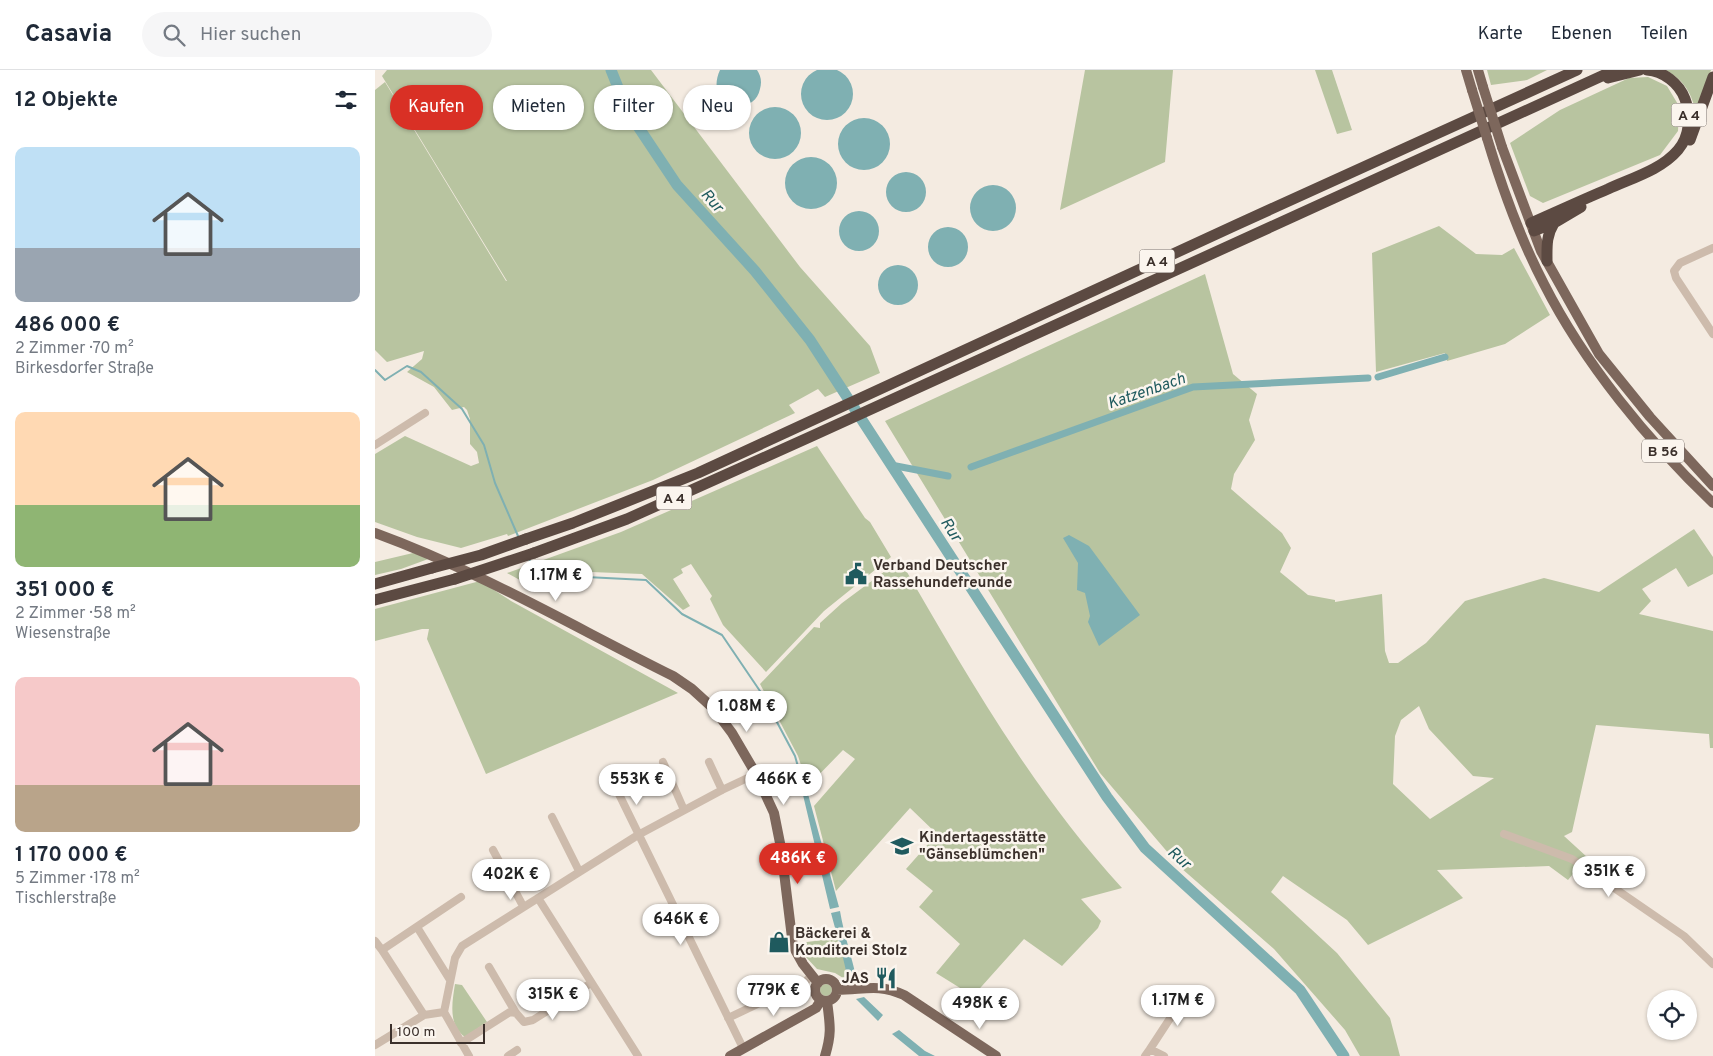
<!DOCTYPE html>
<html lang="de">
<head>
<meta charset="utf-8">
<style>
	:root { --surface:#fff; --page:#f6f6f7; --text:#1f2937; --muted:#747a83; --line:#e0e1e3; --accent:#d93025 }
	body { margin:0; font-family:Overpass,sans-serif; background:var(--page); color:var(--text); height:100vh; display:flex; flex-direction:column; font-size:19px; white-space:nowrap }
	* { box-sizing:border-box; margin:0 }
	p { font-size:16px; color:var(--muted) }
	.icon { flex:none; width:28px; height:28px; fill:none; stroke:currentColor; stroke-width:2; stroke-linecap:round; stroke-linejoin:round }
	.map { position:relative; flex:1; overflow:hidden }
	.sheet { display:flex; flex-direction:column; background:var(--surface); width:375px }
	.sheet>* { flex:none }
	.guide { position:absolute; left:15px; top:15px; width:475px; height:45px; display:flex; gap:10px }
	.fabs { position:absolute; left:1272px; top:920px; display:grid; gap:10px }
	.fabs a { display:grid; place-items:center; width:50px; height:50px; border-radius:50%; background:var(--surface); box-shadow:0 1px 4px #0004; font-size:25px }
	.scale { position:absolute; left:15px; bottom:12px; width:95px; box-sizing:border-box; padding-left:5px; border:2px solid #3b302b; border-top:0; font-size:14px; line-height:18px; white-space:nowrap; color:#3b302b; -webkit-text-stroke:4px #fbf5ee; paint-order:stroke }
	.price { position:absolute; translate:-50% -42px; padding:0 11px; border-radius:18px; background:#fff; color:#222; font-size:16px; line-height:32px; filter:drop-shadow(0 1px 2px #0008) }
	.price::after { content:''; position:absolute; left:50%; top:30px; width:15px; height:11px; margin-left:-8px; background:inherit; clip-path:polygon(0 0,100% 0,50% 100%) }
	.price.current { background:var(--accent); color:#fff }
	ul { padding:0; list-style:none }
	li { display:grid; align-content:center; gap:10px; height:265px; padding:0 15px }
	li span { display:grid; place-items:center; height:155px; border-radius:10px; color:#555 }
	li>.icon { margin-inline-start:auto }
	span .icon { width:90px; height:90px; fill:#fffc; stroke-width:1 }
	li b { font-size:21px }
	h2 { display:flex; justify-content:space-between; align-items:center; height:60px; padding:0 15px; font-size:21px }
	.pill { padding:0 18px; border-radius:22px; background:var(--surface); box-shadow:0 1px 4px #0004; font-size:18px; line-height:45px }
	.pill.current { background:var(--accent); color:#fff }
	header { display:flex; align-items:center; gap:30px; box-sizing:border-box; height:70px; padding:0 25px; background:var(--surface); border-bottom:1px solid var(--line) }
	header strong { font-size:24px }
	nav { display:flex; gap:28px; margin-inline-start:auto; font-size:18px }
	.search { width:350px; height:45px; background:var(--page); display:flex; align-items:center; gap:12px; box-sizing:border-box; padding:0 18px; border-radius:28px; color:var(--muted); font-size:19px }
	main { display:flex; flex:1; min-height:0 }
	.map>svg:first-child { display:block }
	.green { fill:#b8c4a0; fill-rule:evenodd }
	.water { fill:#7fb0b2 }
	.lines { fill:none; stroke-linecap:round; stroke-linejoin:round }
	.stream { stroke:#7fb0b2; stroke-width:2 }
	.canal { stroke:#7fb0b2; stroke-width:7 }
	.river { stroke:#7fb0b2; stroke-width:11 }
	.minor { stroke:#cdbbac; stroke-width:8 }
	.major { stroke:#7d675c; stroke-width:10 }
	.highway { stroke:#5c4a42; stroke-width:11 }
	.major-bridge { stroke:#7d675c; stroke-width:10 }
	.highway-bridge { stroke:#5c4a42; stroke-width:11 }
	.labels { text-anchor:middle; stroke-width:5; stroke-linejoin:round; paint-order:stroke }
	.shield { fill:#fbf5ee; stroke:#756b66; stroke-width:1 }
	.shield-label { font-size:14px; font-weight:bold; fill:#3b302b }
	.poi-label { font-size:15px; font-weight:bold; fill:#3b302b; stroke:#fbf5ee; text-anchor:start }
	.water-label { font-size:16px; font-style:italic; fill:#1f5a5e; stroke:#fbf5ee }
</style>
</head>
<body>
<header>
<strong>Casavia</strong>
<div class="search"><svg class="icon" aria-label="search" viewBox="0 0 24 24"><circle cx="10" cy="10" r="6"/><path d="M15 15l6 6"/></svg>Hier suchen</div>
<nav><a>Karte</a><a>Ebenen</a><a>Teilen</a></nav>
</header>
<main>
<section class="sheet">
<h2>12 Objekte<svg class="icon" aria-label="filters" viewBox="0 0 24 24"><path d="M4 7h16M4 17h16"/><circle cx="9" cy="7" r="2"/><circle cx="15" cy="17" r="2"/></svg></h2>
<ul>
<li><span style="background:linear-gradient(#bfe0f5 65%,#9aa5b1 0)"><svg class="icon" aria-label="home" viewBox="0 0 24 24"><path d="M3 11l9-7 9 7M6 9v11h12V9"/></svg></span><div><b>486 000 €</b><p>2 Zimmer · 70 m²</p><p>Birkesdorfer Straße</p></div></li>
<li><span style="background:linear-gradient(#ffd9b3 60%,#8fb573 0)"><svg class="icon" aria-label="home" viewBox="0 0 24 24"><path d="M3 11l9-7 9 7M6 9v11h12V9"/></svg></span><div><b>351 000 €</b><p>2 Zimmer · 58 m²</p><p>Wiesenstraße</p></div></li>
<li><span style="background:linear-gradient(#f6c9c9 70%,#b9a48a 0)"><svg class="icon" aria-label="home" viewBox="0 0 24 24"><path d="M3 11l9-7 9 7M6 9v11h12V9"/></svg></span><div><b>1 170 000 €</b><p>5 Zimmer · 178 m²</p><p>Tischlerstraße</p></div></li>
</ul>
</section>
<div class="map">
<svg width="1338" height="986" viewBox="0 0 1338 986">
	<rect width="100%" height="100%" fill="#f4ebe1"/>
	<path class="green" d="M12 0H276L425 197 495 276 505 303 450 327 443 319 414 335 420 343 278 410 133 466 132 464 86 478 42 467 0 452V384L30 366 96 396 104 393 102 382 95 374V349L92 340 89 337 77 340 59 317 32 302 47 289 49 281 12 292 0 280V20L10 12 131 211H132L7 6Z
		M710 0H798L790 92 685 140Z
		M940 0H957L977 60 962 64Z
		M1112 0H1172L1152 10 1116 15Z
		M1291 0H1336L1322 45C1316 23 1311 12 1291 0Z
		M1273 7 1292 16 1304 36 1303 61 1285 85 1168 133 1155 126 1135 73 1185 40 1254 8Z
		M1064 156 1101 184 1127 185 1139 178 1175 245 1130 274 1072 291 1070 283 1001 302 997 183Z
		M830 204 858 304 882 324 874 350 880 370 859 404 856 419 907 463 916 478 905 502 933 525 960 530V532L1007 524 1010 581 1014 593H1023L1051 573 1090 531 1169 508 1224 522 1319 459 1338 487V504L1313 517 1301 498 1267 519 1276 531 1264 544 1338 561V678H1335L1334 664 1221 655 1197 762 1189 766 1212 787 1193 810 1174 796 1062 800 1088 828 993 875 972 850 908 806 896 822 962 883 1015 948 1025 986H985L970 960 899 879 806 798 725 703 510 351ZM1044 636 1054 659 1098 706 1119 708 1055 749 1018 714 1020 666 1026 650Z
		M442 376 490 448 495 452 516 487 449 541 391 602 348 555 335 529 337 526 316 494 306 499 308 503 298 509 315 536 308 540 267 504 216 502 163 520 132 503 246 462Z
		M38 483 56 488 26 499 0 505V492Z
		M525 490C591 604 657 720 747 818L706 829 726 851 723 858 687 896 649 869 598 926 561 903 585 874 544 837 558 821 531 799 562 764 535 738 461 821 439 736 480 689 468 680 433 716 423 686 385 614 439 557 445 558V553L467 533Z
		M105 511 136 531 303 623 111 704 52 569 54 559H47L0 571V539Z
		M462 868 470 892 473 911 460 903 442 899 429 885 425 873Z
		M445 920a6 6 0 1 1 12 0a6 6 0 1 1-12 0Z
		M80 914 87 915 112 952 90 967C73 955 77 933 80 914Z"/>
	<path class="water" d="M426 24a26 26 0 1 1 52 0a26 26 0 1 1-52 0Z
		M345 0H382C386 6 387 12 385 19 379 49 328 37 345 0Z
		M374 63a26 26 0 1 1 52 0a26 26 0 1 1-52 0Z
		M463 74a26 26 0 1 1 52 0a26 26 0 1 1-52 0Z
		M410 113a26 26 0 1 1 52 0a26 26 0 1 1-52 0Z
		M511 122a20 20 0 1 1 40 0a20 20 0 1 1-40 0Z
		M595 138a23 23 0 1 1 46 0a23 23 0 1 1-46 0Z
		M464 161a20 20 0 1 1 40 0a20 20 0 1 1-40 0Z
		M553 177a20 20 0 1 1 40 0a20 20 0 1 1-40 0Z
		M503 215a20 20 0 1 1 40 0a20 20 0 1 1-40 0Z
		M694 465 714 476 765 545 724 576 713 552 715 546 710 523 702 520 703 493 688 468Z
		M433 724 464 837 455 839 428 725Z
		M465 841C469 865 477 887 482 911H473C469 888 462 866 456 843Z
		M489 927 508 945 503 951 481 929Z
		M524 960 550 981 560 986H544L517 964Z"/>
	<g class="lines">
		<path class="stream" d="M242 16 255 23 270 27 283 20
			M0 300 10 310 32 296 46 302 87 339 109 375 120 413 143 466
			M154 489 157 495 171 505 271 510 307 544 347 565 387 624 420 686 431 725"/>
		<path class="canal" d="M1003 307 1070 287
			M516 395 573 406
			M596 397 818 317 993 308"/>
		<path class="river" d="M236 0 252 40 302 115 380 201 435 270 732 727 770 778 925 920 969 986"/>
		<path class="minor" d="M1338 178 1305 193 1299 201 1301 208 1338 264
			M0 375 50 343
			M288 692 309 740
			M334 692 347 720
			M241 718 368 978
			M177 747 204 801
			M1129 764 1197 789 1309 866 1338 894
			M118 780 148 836
			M163 828 263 986
			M42 857 75 910
			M0 871 7 880
			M114 897 141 943 149 952 158 950 216 913
			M49 945 7 880 86 827
			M353 948 431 911 436 906
			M86 973 135 942 141 943
			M0 975 49 945 69 942
			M775 979 811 924
			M94 986 69 942 80 888 87 876 263 765 347 720 381 704
			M133 986 142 980
			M770 986 775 979 789 986"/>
		<path class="major" d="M1091 0 1097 20
			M1103 0 1108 17
			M1112 68C1127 118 1145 168 1169 214 1209 293 1274 372 1338 433
			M1127 77 1166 181 1224 284 1275 347 1338 416
			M0 463C104 501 199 557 298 606L317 619 339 639 357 663 381 704 399 743 406 778 418 876 428 894 443 913
			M440 920a11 11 0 1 1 22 0a11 11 0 1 1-22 0Z
			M462 920C489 920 502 913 529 925L621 986
			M355 986 441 938 446 930
			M450 986C457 963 455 955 452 931"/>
		<path class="highway" d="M1233 8 1265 0
			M1315 70 1338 7
			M1156 153C1181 142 1207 130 1233 119 1257 108 1286 100 1303 80 1315 66 1316 45 1310 29 1304 13 1288 1 1272 0
			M1159 161 1179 153 1206 137
			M1172 191C1172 177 1171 166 1179 153
			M151 469 198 453 323 403 861 155 1202 0
			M159 483 252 449 437 366 1240 0
			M0 514 57 498
			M0 530 80 509"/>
		<path class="major-bridge" d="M1108 17 1127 77
			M1097 20 1112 68"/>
		<path class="highway-bridge" d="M57 498 106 485 151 469
			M80 509 159 483"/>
	</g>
	<defs>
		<g id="civic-bare" transform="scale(1.725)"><path d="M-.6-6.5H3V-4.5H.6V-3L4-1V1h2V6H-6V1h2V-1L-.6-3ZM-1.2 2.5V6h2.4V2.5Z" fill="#1f5a5e" stroke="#fbf5ee" stroke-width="2.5" paint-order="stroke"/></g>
		<g id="school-bare" transform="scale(1.725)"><path d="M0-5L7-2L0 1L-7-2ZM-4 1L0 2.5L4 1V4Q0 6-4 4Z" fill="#1f5a5e" stroke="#fbf5ee" stroke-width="2.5" paint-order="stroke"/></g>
		<g id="shop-bare" transform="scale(1.725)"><path d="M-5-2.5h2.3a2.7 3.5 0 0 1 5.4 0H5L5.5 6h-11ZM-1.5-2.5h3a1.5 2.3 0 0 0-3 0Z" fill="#1f5a5e" stroke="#fbf5ee" stroke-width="2.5" paint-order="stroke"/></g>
		<g id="restaurant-bare" transform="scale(1.725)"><path d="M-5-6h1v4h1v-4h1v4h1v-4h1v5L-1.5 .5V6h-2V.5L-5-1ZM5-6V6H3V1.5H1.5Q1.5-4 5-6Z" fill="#1f5a5e" stroke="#fbf5ee" stroke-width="2.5" paint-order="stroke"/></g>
	</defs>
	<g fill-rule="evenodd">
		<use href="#civic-bare" x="481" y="504"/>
		<use href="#school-bare" x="527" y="776"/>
		<use href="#shop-bare" x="404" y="872"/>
		<use href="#restaurant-bare" x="511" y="908"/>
	</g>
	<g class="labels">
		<g class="shield">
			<rect x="1296.5" y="33.5" width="35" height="23" rx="4"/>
			<rect x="764.5" y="179.5" width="35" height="23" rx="4"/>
			<rect x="1267" y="369.5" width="42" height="23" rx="4"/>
			<rect x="281.5" y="416.5" width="35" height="23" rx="4"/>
		</g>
		<g class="shield-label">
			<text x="1314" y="50">A 4</text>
			<text x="782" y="196">A 4</text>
			<text x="1288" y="386">B 56</text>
			<text x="299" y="433">A 4</text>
		</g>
		<g class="poi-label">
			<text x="498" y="500">Verband Deutscher<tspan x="498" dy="17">Rassehundefreunde</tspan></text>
			<text x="544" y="772">Kindertagesstätte<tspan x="544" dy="17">"Gänseblümchen"</tspan></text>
			<text x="420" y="868">Bäckerei &amp;<tspan x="420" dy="17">Konditorei Stolz</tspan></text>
			<text x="494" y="913" text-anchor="end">JAS</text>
		</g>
		<g class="water-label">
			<text transform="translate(338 130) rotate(48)" y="6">Rur</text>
			<text transform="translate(771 320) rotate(-19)" y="6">Katzenbach</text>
			<text transform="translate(577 459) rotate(57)" y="6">Rur</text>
			<text transform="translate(805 787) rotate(42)" y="6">Rur</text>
		</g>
	</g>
</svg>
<div class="fabs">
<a><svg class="icon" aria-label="locate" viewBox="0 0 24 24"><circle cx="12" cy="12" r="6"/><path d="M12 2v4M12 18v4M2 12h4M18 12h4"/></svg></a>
</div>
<div class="scale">100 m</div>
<b class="price" style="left:181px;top:532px">1.17M €</b>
<b class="price" style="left:372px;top:663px">1.08M €</b>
<b class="price" style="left:262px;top:736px">553K €</b>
<b class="price" style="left:409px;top:736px">466K €</b>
<b class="price current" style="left:423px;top:815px">486K €</b>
<b class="price" style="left:1234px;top:828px">351K €</b>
<b class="price" style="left:136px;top:831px">402K €</b>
<b class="price" style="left:306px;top:876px">646K €</b>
<b class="price" style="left:399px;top:947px">779K €</b>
<b class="price" style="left:178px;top:951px">315K €</b>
<b class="price" style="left:803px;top:957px">1.17M €</b>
<b class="price" style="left:605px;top:960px">498K €</b>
<div class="guide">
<a class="pill current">Kaufen</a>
<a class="pill">Mieten</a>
<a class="pill">Filter</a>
<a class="pill">Neu</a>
</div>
</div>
</main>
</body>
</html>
